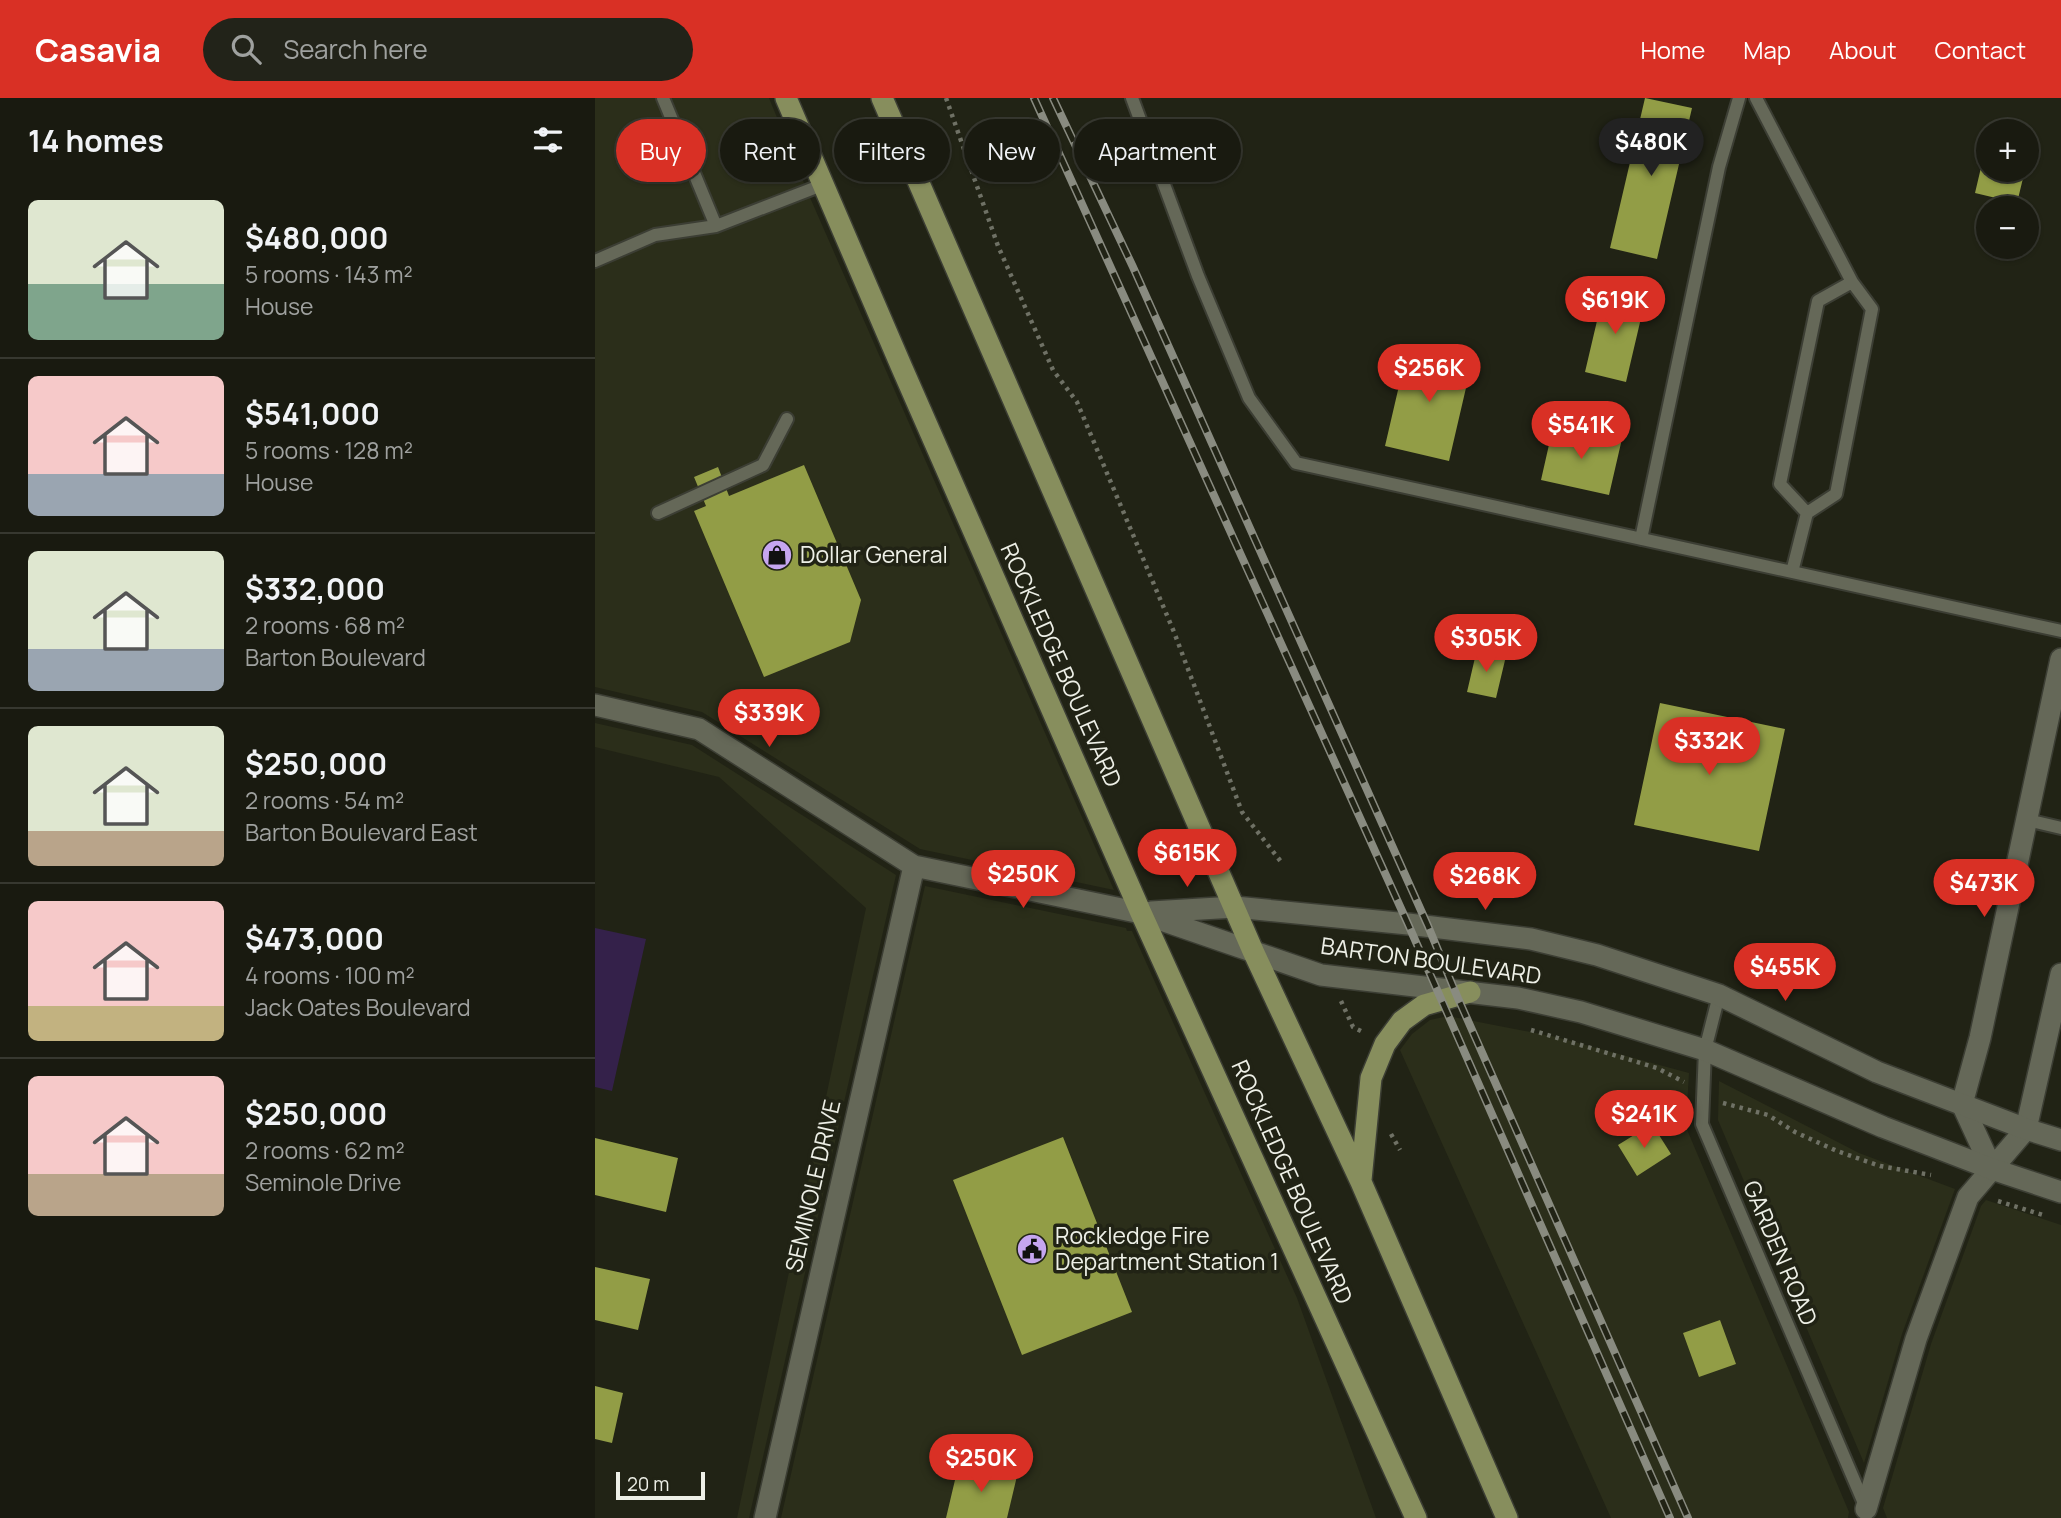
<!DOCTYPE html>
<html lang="en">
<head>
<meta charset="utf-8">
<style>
	:root { --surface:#191a10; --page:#222319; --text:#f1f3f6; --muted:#9fa19f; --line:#373830; --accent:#d93025 }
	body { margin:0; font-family:Manrope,sans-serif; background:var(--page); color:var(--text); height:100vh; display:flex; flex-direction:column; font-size:26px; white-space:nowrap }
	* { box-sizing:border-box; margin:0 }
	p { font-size:23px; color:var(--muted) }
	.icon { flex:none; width:38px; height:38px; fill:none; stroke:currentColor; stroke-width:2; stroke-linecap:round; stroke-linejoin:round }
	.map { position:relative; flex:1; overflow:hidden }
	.drawer { display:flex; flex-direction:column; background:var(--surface); width:595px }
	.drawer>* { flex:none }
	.top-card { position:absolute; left:21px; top:21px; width:665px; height:63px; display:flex; gap:14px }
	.tools { position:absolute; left:1381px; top:21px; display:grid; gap:14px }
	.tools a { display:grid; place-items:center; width:63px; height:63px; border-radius:50%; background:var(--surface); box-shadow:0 2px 5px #0004,0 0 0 2px var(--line); font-size:35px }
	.scale { position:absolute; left:21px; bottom:18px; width:89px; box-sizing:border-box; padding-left:7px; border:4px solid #eef0e7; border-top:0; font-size:19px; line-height:24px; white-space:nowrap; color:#eef0e7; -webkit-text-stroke:5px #212315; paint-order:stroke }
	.price { position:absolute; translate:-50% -60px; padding:0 16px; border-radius:24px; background:var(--accent); color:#fff; font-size:23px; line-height:46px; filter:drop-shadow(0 2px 4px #0008) }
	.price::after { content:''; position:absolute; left:50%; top:42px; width:21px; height:16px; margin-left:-10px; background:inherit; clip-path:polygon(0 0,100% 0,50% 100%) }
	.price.current { background:#222; color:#fff }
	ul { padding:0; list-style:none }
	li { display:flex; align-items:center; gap:21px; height:175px; padding:0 28px }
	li+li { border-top:2px solid var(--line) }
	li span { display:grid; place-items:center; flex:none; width:196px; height:140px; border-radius:10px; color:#555 }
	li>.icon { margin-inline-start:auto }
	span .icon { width:84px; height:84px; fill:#fffc; stroke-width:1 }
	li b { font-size:30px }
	h2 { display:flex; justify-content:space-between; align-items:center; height:84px; padding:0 28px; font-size:30px }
	.tag { padding:0 24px; border-radius:32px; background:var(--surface); box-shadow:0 2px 5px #0004,0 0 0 2px var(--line); font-size:24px; line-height:63px }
	.tag.current { background:var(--accent); color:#fff }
	header { display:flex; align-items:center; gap:42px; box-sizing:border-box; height:98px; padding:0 35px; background:var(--accent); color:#fff }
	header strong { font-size:33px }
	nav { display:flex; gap:38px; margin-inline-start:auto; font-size:24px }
	.search { width:490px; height:63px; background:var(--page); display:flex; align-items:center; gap:18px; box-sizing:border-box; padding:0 24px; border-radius:38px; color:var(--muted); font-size:26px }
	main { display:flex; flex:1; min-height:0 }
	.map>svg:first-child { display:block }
	.built { fill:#2b2e1a }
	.green { fill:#34214a }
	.building { fill:#929d46 }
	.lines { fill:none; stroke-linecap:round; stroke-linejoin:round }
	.service-casing { stroke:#3c3e34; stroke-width:16 }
	.minor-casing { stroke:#3c3e34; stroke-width:24 }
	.secondary-casing { stroke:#3c3e34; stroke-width:24 }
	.primary-casing { stroke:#3c3e34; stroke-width:24 }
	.path { stroke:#6f7165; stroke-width:4.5; stroke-dasharray:3.5 5; stroke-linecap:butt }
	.service { stroke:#656858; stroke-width:12 }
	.minor { stroke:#656858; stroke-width:21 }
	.secondary { stroke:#656858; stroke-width:21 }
	.primary { stroke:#878e5d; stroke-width:21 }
	.rail-casing { stroke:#898b80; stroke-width:8 }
	.rail { stroke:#212315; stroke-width:5; stroke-dasharray:16; stroke-linecap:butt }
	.labels { text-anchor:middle; stroke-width:7; stroke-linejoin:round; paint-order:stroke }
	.poi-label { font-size:23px; fill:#eef0e7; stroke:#212315; text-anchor:start }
	.street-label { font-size:23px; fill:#eef0e7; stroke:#212315 }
</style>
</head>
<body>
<header>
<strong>Casavia</strong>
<div class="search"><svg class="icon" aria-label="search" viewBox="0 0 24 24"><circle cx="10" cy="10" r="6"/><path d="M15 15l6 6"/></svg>Search here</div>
<nav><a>Home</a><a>Map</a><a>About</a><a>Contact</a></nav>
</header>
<main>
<section class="drawer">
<h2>14 homes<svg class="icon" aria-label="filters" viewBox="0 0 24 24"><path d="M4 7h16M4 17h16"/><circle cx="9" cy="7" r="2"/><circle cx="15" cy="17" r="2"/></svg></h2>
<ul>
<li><span style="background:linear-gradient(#dfe7d0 60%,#7fa58c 0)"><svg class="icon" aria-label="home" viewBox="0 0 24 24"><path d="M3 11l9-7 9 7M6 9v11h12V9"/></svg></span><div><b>$480,000</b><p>5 rooms · 143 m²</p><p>House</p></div></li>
<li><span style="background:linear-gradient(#f6c9c9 70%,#9aa5b1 0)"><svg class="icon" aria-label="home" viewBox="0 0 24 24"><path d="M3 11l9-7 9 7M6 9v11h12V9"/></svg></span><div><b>$541,000</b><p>5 rooms · 128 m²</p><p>House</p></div></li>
<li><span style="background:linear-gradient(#dfe7d0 70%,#9aa5b1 0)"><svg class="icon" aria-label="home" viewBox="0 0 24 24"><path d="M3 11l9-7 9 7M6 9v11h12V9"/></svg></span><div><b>$332,000</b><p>2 rooms · 68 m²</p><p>Barton Boulevard</p></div></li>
<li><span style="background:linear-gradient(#dfe7d0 75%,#b9a48a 0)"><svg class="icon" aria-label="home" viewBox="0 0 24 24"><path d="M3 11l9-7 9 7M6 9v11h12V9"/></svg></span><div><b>$250,000</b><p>2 rooms · 54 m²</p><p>Barton Boulevard East</p></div></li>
<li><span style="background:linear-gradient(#f6c9c9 75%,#c2b280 0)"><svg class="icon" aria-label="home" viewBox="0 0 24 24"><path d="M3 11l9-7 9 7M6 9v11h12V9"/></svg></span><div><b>$473,000</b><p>4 rooms · 100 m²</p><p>Jack Oates Boulevard</p></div></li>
<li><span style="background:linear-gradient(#f6c9c9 70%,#b9a48a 0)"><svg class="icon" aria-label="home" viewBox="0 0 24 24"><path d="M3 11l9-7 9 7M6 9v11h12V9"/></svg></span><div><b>$250,000</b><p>2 rooms · 62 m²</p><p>Seminole Drive</p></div></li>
</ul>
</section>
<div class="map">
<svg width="1466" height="1420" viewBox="0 0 1466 1420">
	<rect width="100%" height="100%" fill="#212315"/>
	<path class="built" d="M0 0H174L213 95 519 792 325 751 107 614 0 589Z
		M0 625 97 647 301 777 154 1420H142L271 810 124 679 0 649Z
		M330 788 531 830 532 833H537L702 1200 781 1420H186Z
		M853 918 961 939 1094 975 1091 1026 1093 1034 1254 1414 1253 1420H1016L805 952 817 936 835 922Z
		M1124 983 1264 1055 1360 1091 1307 1236 1269 1365 1123 1022Z
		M1391 1102 1466 1127V1420H1292L1288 1410 1336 1246 1386 1108Z"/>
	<path class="green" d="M0 830 51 841 17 993 0 989Z"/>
	<path class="building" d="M1050 0 1097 10 1062 161 1015 150Z
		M1392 44 1393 72H1430L1422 105 1380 95Z
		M1009 193 1050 203 1031 284 990 274Z
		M813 249 877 264 854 363 790 348Z
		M958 329 1026 345 1014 397 946 382Z
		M209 367 266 502 255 544 169 579 99 413 111 408 99 379 123 369 134 398Z
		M882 551 911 558 901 600 872 594Z
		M1065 605 1190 631 1164 753 1039 727Z
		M1057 1026 1076 1056 1042 1078 1023 1047Z
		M468 1039 537 1214 427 1257 358 1082Z
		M0 1040 83 1060 71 1114 0 1097Z
		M0 1169 55 1181 43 1232 0 1222Z
		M1125 1222 1141 1266 1104 1279 1088 1235Z
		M0 1288 28 1295 17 1345 0 1341Z
		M364 1365 422 1378 412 1420H351Z"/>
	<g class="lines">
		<g class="service-casing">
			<path id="service" d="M68 0 121 128
				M537 0 603 178 654 300 701 365 1466 533
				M1161 0 1257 184 1277 211 1241 396 1212 415 1197 474
				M0 163 60 137 121 128 227 87
				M63 415 168 367 192 321
				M1212 415 1185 386 1223 203 1257 184
				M1046 441 1124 69 1144 0
				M1432 722 1466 730
				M1124 897 1110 952 1107 1026 1271 1410"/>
		</g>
		<g class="minor-casing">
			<path id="minor" d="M0 607 104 631 319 768 546 815
				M1397 1071 1367 1006 1385 940 1466 561
				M1271 1411 1321 1241 1373 1099 1431 1031 1466 876
				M170 1420 319 768"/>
		</g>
		<g class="secondary-casing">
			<path id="secondary" d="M556 814 640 809 813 826 936 841 1002 857 1124 897 1282 974 1431 1031 1466 1042
				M546 815 726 877 923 900 986 914 1110 952 1288 1029 1397 1071 1466 1094"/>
		</g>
		<g class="primary-casing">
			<path id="primary" d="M191 0 307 270 546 815 821 1420
				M287 0 658 853 766 1084 912 1420
				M766 1082 776 980 790 946 807 923 829 907 875 894"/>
		</g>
		<path class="path" d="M351 0 403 148 458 272 482 304 579 534 647 714 687 765
			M746 903 758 929 768 934
			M936 932 1062 970 1089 984
			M1128 1005 1173 1017 1200 1034 1242 1053 1285 1068 1336 1077
			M796 1036 805 1052
			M1403 1103 1448 1117"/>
		<use href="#service" class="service"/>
		<use href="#minor" class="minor"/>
		<use href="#secondary" class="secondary"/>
		<use href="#primary" class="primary"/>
		<g class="rail-casing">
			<path id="rail" d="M439 0 813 826 1075 1420
				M458 0 538 169 833 828 862 898 1093 1420"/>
		</g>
		<use href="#rail" class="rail"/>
	</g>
	<defs>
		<g id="shop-disc" transform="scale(1.575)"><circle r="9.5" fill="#c6a6f0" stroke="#212315"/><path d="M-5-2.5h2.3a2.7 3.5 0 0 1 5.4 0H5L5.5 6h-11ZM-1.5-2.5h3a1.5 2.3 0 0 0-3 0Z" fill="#111"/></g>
		<g id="civic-disc" transform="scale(1.575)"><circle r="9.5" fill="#c6a6f0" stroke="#212315"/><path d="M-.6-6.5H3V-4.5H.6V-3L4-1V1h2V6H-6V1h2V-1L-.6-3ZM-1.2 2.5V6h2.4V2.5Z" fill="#111"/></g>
	</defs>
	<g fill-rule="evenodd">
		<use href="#shop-disc" x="182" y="457"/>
		<use href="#civic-disc" x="437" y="1151"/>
	</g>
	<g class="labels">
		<g class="poi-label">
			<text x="205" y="465">Dollar General</text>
			<text x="460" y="1146">Rockledge Fire<tspan x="460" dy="26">Department Station 1</tspan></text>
		</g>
		<g class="street-label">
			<text transform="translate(466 567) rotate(66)" y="8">ROCKLEDGE BOULEVARD</text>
			<text transform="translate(836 863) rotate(8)" y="8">BARTON BOULEVARD</text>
			<text transform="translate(697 1084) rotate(66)" y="8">ROCKLEDGE BOULEVARD</text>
			<text transform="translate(218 1088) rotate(-77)" y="8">SEMINOLE DRIVE</text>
			<text transform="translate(1185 1155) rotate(67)" y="8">GARDEN ROAD</text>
		</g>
	</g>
</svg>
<div class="tools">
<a>+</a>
<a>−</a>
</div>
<div class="scale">20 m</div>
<b class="price current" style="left:1056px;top:80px">$480K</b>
<b class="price" style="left:1020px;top:238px">$619K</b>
<b class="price" style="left:834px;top:306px">$256K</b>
<b class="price" style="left:986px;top:363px">$541K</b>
<b class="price" style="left:891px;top:576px">$305K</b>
<b class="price" style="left:174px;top:651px">$339K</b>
<b class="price" style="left:1114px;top:679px">$332K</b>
<b class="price" style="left:592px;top:791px">$615K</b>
<b class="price" style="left:428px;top:812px">$250K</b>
<b class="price" style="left:890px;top:814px">$268K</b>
<b class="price" style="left:1389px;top:821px">$473K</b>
<b class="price" style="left:1190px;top:905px">$455K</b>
<b class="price" style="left:1049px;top:1052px">$241K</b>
<b class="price" style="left:386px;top:1396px">$250K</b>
<div class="top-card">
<a class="tag current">Buy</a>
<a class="tag">Rent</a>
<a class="tag">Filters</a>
<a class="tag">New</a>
<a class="tag">Apartment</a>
</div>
</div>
</main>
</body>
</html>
